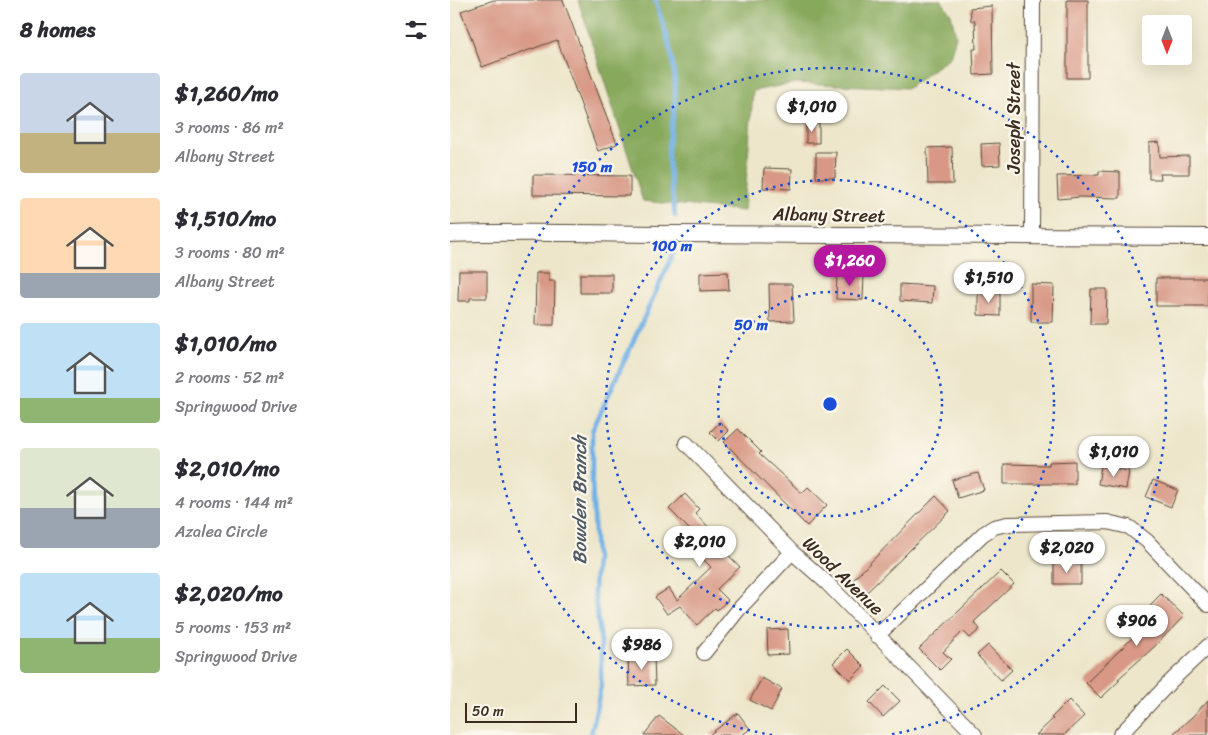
<!DOCTYPE html>
<html lang="en">
<head>
<meta charset="utf-8">
<style>
	:root { --surface:#fff; --page:#f7f7f7; --text:#2b2b33; --muted:#7c7c81; --accent:#b5179e }
	body { margin:0; font-family:Sriracha,sans-serif; background:var(--page); color:var(--text); height:100vh; display:flex; flex-direction:column; font-size:19px; white-space:nowrap }
	* { box-sizing:border-box; margin:0 }
	p { font-size:16px; color:var(--muted) }
	.icon { flex:none; width:28px; height:28px; fill:none; stroke:currentColor; stroke-width:2; stroke-linecap:round; stroke-linejoin:round }
	.map { position:relative; flex:1; overflow:hidden }
	.sheet { display:flex; flex-direction:column; background:var(--surface); width:450px }
	.sheet>* { flex:none }
	.needle { width:32px; rotate:180deg }
	.buttons { position:absolute; left:692px; top:15px; display:grid; gap:10px }
	.buttons a { display:grid; place-items:center; width:50px; height:50px; border-radius:5px; background:var(--surface); box-shadow:0 5px 20px #0002; font-size:25px }
	.scale { position:absolute; left:15px; bottom:12px; width:112px; box-sizing:border-box; padding-left:5px; border:2px solid #3b2a1e; border-top:0; font-size:14px; line-height:18px; white-space:nowrap; color:#3b2a1e; -webkit-text-stroke:4px #fbf7ec; paint-order:stroke }
	.price { position:absolute; translate:-50% -42px; padding:0 11px; border-radius:18px; background:#fff; color:#222; font-size:16px; line-height:32px; filter:drop-shadow(0 1px 2px #0008) }
	.price::after { content:''; position:absolute; left:50%; top:30px; width:15px; height:11px; margin-left:-8px; background:inherit; clip-path:polygon(0 0,100% 0,50% 100%) }
	.price.on { background:var(--accent); color:#fff }
	ul { padding:0; list-style:none }
	li { display:flex; align-items:center; gap:15px; height:125px; padding:0 20px }
	li span { display:grid; place-items:center; flex:none; width:140px; height:100px; border-radius:5px; color:#555 }
	li>.icon { margin-inline-start:auto }
	span .icon { width:60px; height:60px; fill:#fffc; stroke-width:1 }
	li b { font-size:21px }
	h2 { display:flex; justify-content:space-between; align-items:center; height:60px; padding:0 20px; font-size:21px }
	main { display:flex; flex:1; min-height:0 }
	.map>svg:first-child { display:block }
	.forest { fill:#87a95c; stroke:#616a3d }
	.lines { fill:none; stroke-linecap:round; stroke-linejoin:round }
	.stream { stroke:#72b1e5; stroke-width:4.5 }
	.building { fill:#d89885 }
	.minor-casing { stroke:#564638; stroke-width:16 }
	.tertiary-casing { stroke:#564638; stroke-width:18 }
	.minor { stroke:#fff; stroke-width:14 }
	.tertiary { stroke:#fff; stroke-width:16 }
	.ring { fill:none; stroke:#1d4ed8; stroke-width:2.5; stroke-dasharray:2.5 5 }
	.labels { text-anchor:middle; stroke-width:4.5; stroke-linejoin:round; paint-order:stroke }
	.street-label { font-size:18px; fill:#3b2a1e; stroke:#fbf7ec }
	.water-label { font-size:19px; font-style:italic; fill:#4e5964; stroke:#fbf7ec }
	.centre { fill:#1d4ed8; stroke:#fbf7ec; stroke-width:2.5 }
	.ring-label { font-size:15px; text-anchor:middle; font-weight:bold; fill:#1d4ed8; stroke:#fbf7ec; stroke-width:4.5; stroke-linejoin:round; paint-order:stroke }
</style>
</head>
<body>
<main>
<section class="sheet">
<h2>8 homes<svg class="icon" aria-label="filters" viewBox="0 0 24 24"><path d="M4 7h16M4 17h16"/><circle cx="9" cy="7" r="2"/><circle cx="15" cy="17" r="2"/></svg></h2>
<ul>
<li><span style="background:linear-gradient(#c9d6e8 60%,#c2b280 0)"><svg class="icon" aria-label="home" viewBox="0 0 24 24"><path d="M3 11l9-7 9 7M6 9v11h12V9"/></svg></span><div><b>$1,260/mo</b><p>3 rooms · 86 m²</p><p>Albany Street</p></div></li>
<li><span style="background:linear-gradient(#ffd9b3 75%,#9aa5b1 0)"><svg class="icon" aria-label="home" viewBox="0 0 24 24"><path d="M3 11l9-7 9 7M6 9v11h12V9"/></svg></span><div><b>$1,510/mo</b><p>3 rooms · 80 m²</p><p>Albany Street</p></div></li>
<li><span style="background:linear-gradient(#bfe0f5 75%,#8fb573 0)"><svg class="icon" aria-label="home" viewBox="0 0 24 24"><path d="M3 11l9-7 9 7M6 9v11h12V9"/></svg></span><div><b>$1,010/mo</b><p>2 rooms · 52 m²</p><p>Springwood Drive</p></div></li>
<li><span style="background:linear-gradient(#dfe7d0 60%,#9aa5b1 0)"><svg class="icon" aria-label="home" viewBox="0 0 24 24"><path d="M3 11l9-7 9 7M6 9v11h12V9"/></svg></span><div><b>$2,010/mo</b><p>4 rooms · 144 m²</p><p>Azalea Circle</p></div></li>
<li><span style="background:linear-gradient(#bfe0f5 65%,#8fb573 0)"><svg class="icon" aria-label="home" viewBox="0 0 24 24"><path d="M3 11l9-7 9 7M6 9v11h12V9"/></svg></span><div><b>$2,020/mo</b><p>5 rooms · 153 m²</p><p>Springwood Drive</p></div></li>
</ul>
</section>
<div class="map">
<svg width="758" height="735" viewBox="0 0 758 735">
	<rect width="100%" height="100%" fill="#fbf7ec"/>
	<filter id="ink" filterUnits="userSpaceOnUse"><feTurbulence type="fractalNoise" baseFrequency=".02" numOctaves="2"/><feDisplacementMap in="SourceGraphic" scale="10" xChannelSelector="R" yChannelSelector="G"/><feConvolveMatrix kernelMatrix="1 2 1 2 8 2 1 2 1" color-interpolation-filters="sRGB"/></filter>
	<filter id="wash" filterUnits="userSpaceOnUse"><feTurbulence type="fractalNoise" baseFrequency=".0096" numOctaves="4" result="noise"/><feDisplacementMap in="SourceGraphic" scale="20" xChannelSelector="R" yChannelSelector="G"/><feGaussianBlur stdDeviation="1.12" result="paint"/><feColorMatrix in="noise" values="0 0 0 0 0 0 0 0 0 0 0 0 0 0 0 0 0 1.4 0 .05"/><feComposite in="paint" operator="in"/></filter>
	<g filter="url(#wash)">
		<rect width="100%" height="100%" fill="#ede6ca"/>
		<path class="forest" d="M128 0H491L501 14 506 36 500 57 458 88 345 83 303 91 294 211 193 201Z"/>
		<g class="lines">
			<path class="stream" d="M205 0C217 33 227 66 225 101 224 119 218 136 218 155 219 175 223 196 225 216
				M141 735 151 686V642L144 592 146 558 142 480V431L225 250"/>
		</g>
		<g id="blocks">
			<path class="building" d="M44 0H113L167 144 148 151 107 40 32 67 11 11Z
				M617 0H638V78H617Z
				M542 6 543 74 524 75 523 49H526L525 21H521L520 8Z
				M356 123H369V143H356Z
				M709 142 710 157 739 156V174H710L711 179H699V143Z
				M549 143 550 165 532 166 531 144Z
				M502 147 503 184H478L477 148Z
				M366 152H386L385 178H366Z
				M314 168 342 169 341 189 313 188Z
				M649 171 670 172V198L630 197 608 199 607 176 649 175Z
				M83 175 180 176V196L83 195Z
				M9 271H37V298H20V301H8Z
				M278 272 279 290 250 291V273Z
				M86 273H99V281H105L104 325H85Z
				M130 274H162V293H130Z
				M387 274 414 275 413 300 386 299Z
				M706 278H758V306H706Z
				M319 284H342L344 321 320 322Z
				M450 284 483 286 482 303 450 301Z
				M581 284 604 285 603 322H581Z
				M641 289H657L656 324H640Z
				M528 293H550V316L528 315Z
				M270 422 279 431 269 441 260 432Z
				M288 429 311 452 309 454 352 493 358 487 377 505 357 526 274 442Z
				M625 461V484H554V464L599 465V462Z
				M651 466 679 471 676 489 648 484Z
				M528 473 534 490 508 498 502 480Z
				M703 480 728 490 721 507 696 497Z
				M235 494 249 509 245 513 268 537 264 540 290 567 267 589 278 600 267 610 265 608 247 625 230 606 217 614 205 597 219 588 227 600 261 567 236 542 244 534 219 509Z
				M486 496 500 511 415 594 402 581Z
				M604 563 631 564V584H604Z
				M551 571 564 584 524 622 530 629 520 638 513 631 493 652 501 659 490 670 469 649Z
				M711 594 734 616 704 647 668 679 670 680 651 698 636 683 708 613 700 605Z
				M338 629 339 654 318 655 317 630Z
				M538 645 562 670 551 680 527 655Z
				M397 649 414 666 400 680 383 663Z
				M204 656 205 685 179 686 178 657Z
				M312 678 332 689 321 711 300 700Z
				M435 686 450 701 433 717 419 702Z
				M619 700 634 716 614 735H586L603 719 601 718Z
				M758 700V735H722L743 716Z
				M288 713 300 729 292 735H259Z
				M209 716 234 735H194Z"/>
		</g>
	</g>
	<g filter="url(#ink)">
		<use href="#blocks" fill-opacity="0" stroke="#564638" stroke-width="1"/>
		<g class="lines">
			<g class="minor-casing">
				<path id="minor" d="M582 236 583 0
					M236 443 342 552 377 583 525 735
					M427 636 533 534 544 527 557 524 657 522 679 527 697 541 758 605
					M254 653 289 609 342 552
					M670 735 721 681 758 646"/>
			</g>
			<g class="tertiary-casing">
				<path id="tertiary" d="M0 234C75 231 150 234 225 234 402 234 580 235 758 237"/>
			</g>
			<use href="#minor" class="minor"/>
			<use href="#tertiary" class="tertiary"/>
		</g>
	</g>
	<g class="ring">
		<circle cx="380" cy="404" r="112"/>
		<circle cx="380" cy="404" r="224"/>
		<path d="M322 735A336 336 0 1 1 438 735"/>
	</g>
	<g class="labels">
		<g class="street-label">
			<text transform="translate(564 118) rotate(-90)" y="6">Joseph Street</text>
			<text transform="translate(379 215) rotate(1)" y="6">Albany Street</text>
			<text transform="translate(393 576) rotate(44)" y="6">Wood Avenue</text>
		</g>
		<g class="water-label">
			<text transform="translate(129 500) rotate(-90)" y="7">Bowden Branch</text>
		</g>
	</g>
	<circle cx="380" cy="404" r="8" class="centre"/>
	<g class="ring-label">
		<text x="142" y="172">150 m</text>
		<text x="222" y="251">100 m</text>
		<text x="301" y="330">50 m</text>
	</g>
</svg>
<div class="buttons">
<a><svg class="needle" viewBox="-14 -14 28 28"><path d="M0-13l5 13h-10z" fill="#e53935"/><path d="M0 13l5-13h-10z" fill="#7c7c81"/></svg></a>
</div>
<div class="scale">50 m</div>
<b class="price" style="left:362px;top:133px">$1,010</b>
<b class="price on" style="left:400px;top:287px">$1,260</b>
<b class="price" style="left:539px;top:304px">$1,510</b>
<b class="price" style="left:664px;top:478px">$1,010</b>
<b class="price" style="left:250px;top:568px">$2,010</b>
<b class="price" style="left:617px;top:574px">$2,020</b>
<b class="price" style="left:687px;top:647px">$906</b>
<b class="price" style="left:192px;top:671px">$986</b>
</div>
</main>
</body>
</html>
